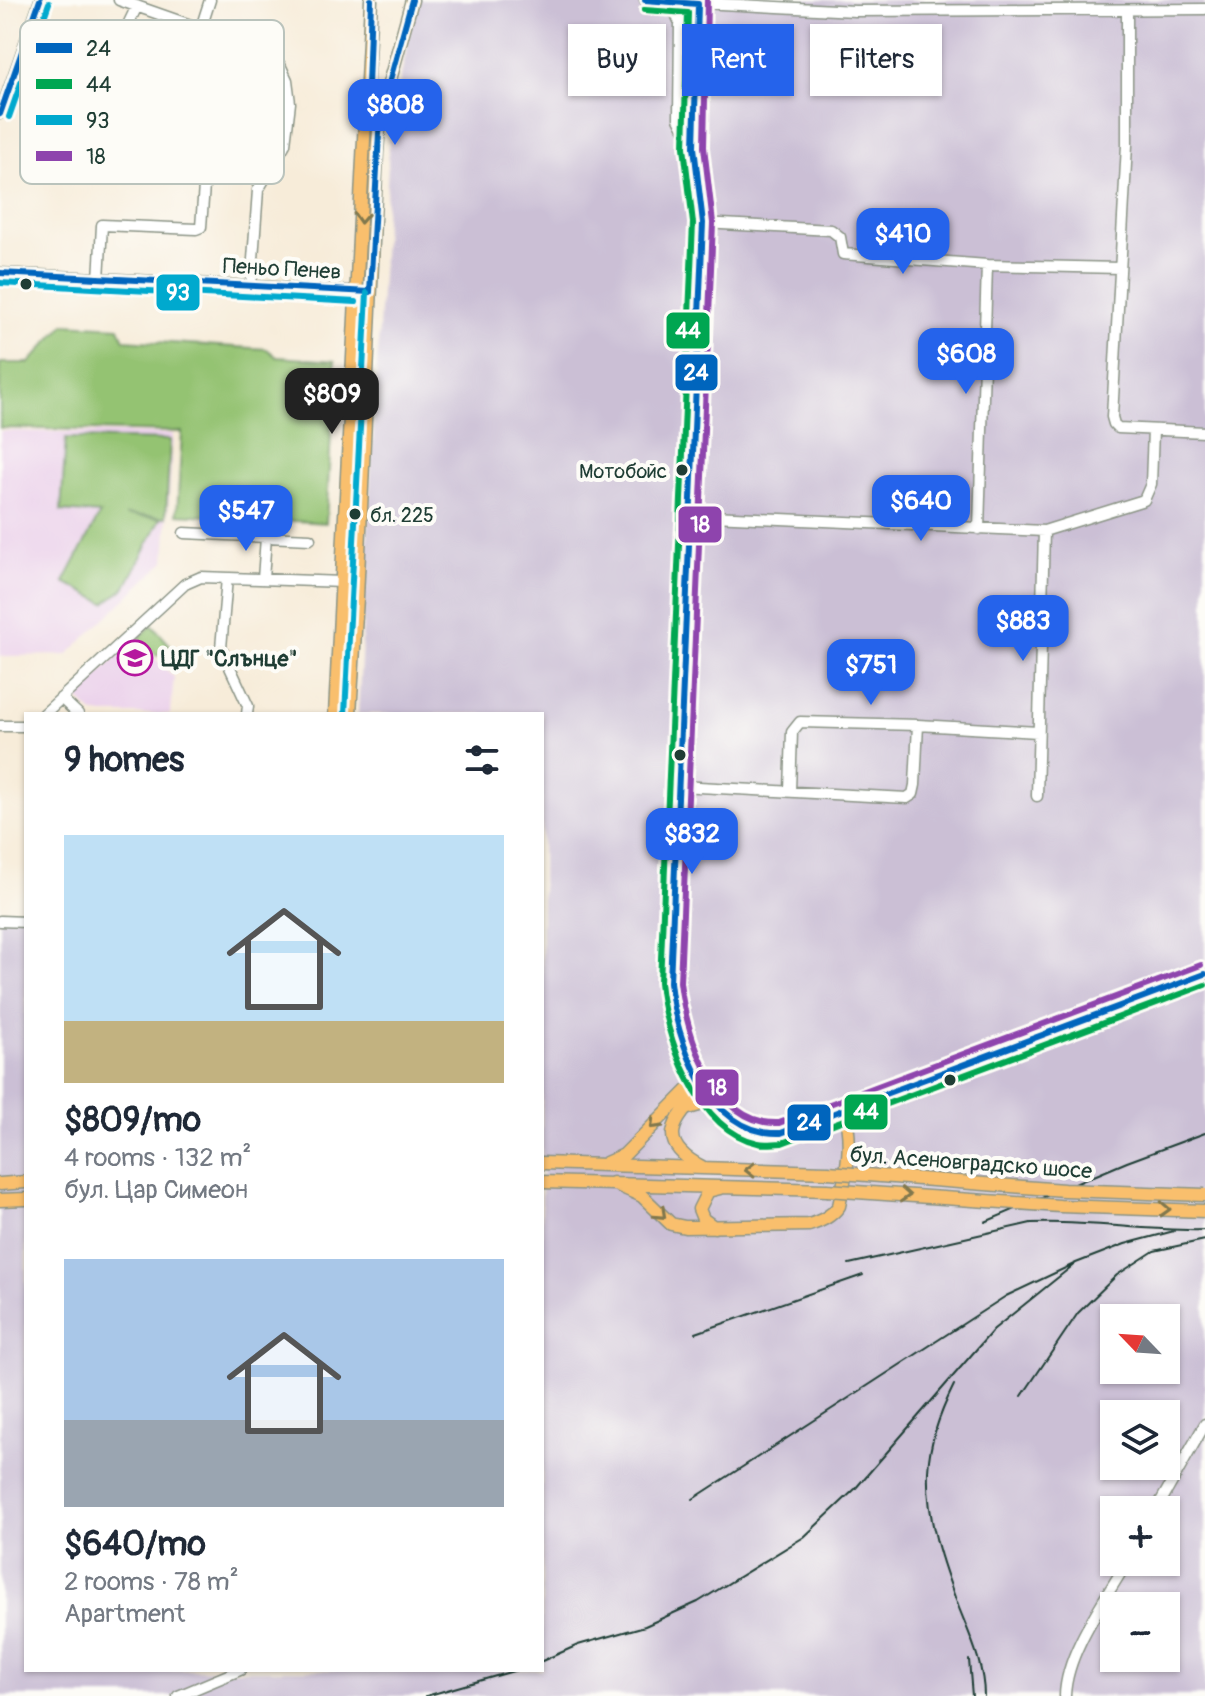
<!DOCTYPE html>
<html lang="en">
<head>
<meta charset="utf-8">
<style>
	:root { --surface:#fff; --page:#f6f6f7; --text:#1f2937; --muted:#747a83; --accent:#2563eb }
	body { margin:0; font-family:Pangolin,sans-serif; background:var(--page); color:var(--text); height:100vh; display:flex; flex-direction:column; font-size:30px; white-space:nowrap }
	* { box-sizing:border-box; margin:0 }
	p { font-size:26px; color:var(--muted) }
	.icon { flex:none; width:44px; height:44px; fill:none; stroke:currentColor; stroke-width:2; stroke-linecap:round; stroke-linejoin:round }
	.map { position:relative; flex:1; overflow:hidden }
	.sheet { position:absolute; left:24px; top:712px; width:520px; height:960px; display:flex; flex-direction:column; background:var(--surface); border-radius:0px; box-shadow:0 2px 6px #0004 }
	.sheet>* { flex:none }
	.guide { position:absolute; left:568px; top:24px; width:516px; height:72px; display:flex; gap:16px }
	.needle { width:52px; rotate:295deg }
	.buttons { position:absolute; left:1100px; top:1304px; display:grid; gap:16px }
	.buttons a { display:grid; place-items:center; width:80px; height:80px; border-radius:0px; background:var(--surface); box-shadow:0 2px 6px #0004; font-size:40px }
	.price { position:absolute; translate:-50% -68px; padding:0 18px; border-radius:16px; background:var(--accent); color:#fff; font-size:26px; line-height:52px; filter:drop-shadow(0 2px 4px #0008) }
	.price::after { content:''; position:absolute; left:50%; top:48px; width:24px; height:18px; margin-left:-12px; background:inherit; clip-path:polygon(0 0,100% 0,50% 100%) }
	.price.current { background:#222; color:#fff }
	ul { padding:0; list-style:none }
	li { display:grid; align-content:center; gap:16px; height:424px; padding:0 40px }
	li span { display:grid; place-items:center; height:248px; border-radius:0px; color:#555 }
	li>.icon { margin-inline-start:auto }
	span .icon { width:144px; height:144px; fill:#fffc; stroke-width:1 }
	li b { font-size:34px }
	h2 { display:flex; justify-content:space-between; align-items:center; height:96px; padding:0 40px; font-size:34px }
	.tag { padding:0 28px; border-radius:0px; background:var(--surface); box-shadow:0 2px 6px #0004; font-size:28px; line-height:72px }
	.tag.current { background:var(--accent); color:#fff }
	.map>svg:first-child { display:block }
	.built { fill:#ebd1eb }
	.industrial { fill:#cbbfd5; fill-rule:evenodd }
	.green { fill:#94c372; stroke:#5a8053; stroke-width:2 }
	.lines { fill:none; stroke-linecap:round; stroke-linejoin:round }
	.minor-casing { stroke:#8b9486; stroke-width:13 }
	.major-casing { stroke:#8b9486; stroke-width:15 }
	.minor { stroke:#fff; stroke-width:10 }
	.major { stroke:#f9bf6d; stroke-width:12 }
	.rail { stroke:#1f3d34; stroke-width:2 }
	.major-bridge-casing { stroke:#8b9486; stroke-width:15; stroke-linecap:butt }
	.major-bridge { stroke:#f9bf6d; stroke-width:12 }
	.bus-1-casing { stroke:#fdfcf7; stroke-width:12 }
	.bus-2-casing { stroke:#fdfcf7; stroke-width:12 }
	.bus-3-casing { stroke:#fdfcf7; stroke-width:12 }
	.bus-4-casing { stroke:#fdfcf7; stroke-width:12 }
	.bus-1 { stroke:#0065bd; stroke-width:6 }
	.bus-2 { stroke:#00a651; stroke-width:6 }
	.bus-3 { stroke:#00a9ce; stroke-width:6 }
	.bus-4 { stroke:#8e44ad; stroke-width:6 }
	.oneway { stroke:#81784e }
	.bus-dot { fill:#1f3d34; stroke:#fdfcf7; stroke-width:3 }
	.labels { text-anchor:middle; stroke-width:8; stroke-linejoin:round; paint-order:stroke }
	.bus-label { font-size:20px; fill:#1f3d34; stroke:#fdfcf7; text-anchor:end }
	.street-label { font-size:22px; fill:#1f3d34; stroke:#fdfcf7 }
	.poi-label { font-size:22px; font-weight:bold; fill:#1f3d34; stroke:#fdfcf7; text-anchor:start }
	.key { fill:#fdfcf7; stroke:#bac3bc; stroke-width:2 }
	.key-label { font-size:22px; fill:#1f3d34 }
	.line-badge { stroke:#fdfcf7; stroke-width:3 }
	.badge-label { font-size:22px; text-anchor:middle; font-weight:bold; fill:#fff }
</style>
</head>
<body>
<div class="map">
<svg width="1205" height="1696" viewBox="0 0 1205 1696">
	<rect width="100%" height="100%" fill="#fdfcf7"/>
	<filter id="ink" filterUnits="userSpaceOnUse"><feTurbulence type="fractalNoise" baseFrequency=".0125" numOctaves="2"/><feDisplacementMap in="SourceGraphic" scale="16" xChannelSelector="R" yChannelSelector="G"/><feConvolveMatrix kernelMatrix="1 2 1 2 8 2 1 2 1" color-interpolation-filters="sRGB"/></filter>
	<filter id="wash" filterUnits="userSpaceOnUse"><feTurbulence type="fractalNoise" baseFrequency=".006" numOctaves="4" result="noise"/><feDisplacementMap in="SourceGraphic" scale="32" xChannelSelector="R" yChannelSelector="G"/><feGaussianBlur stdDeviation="1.8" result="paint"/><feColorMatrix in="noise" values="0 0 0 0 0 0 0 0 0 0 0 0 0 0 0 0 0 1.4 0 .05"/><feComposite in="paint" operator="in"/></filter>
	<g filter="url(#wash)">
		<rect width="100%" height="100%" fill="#f7ecd9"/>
		<path class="built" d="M0 431 173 434 165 561 67 655 0 656Z
			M135 639 174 677 170 714H94L76 697Z"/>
		<path class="industrial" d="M417 0H1205V1696H0V914L26 913V1670H542V714H358L390 128ZM1114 1318H1166V1370H1114ZM1114 1414H1166V1466H1114ZM1114 1510H1166V1562H1114ZM1114 1606H1166V1658H1114Z"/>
		<path class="green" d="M65 324 119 327 124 340 267 349 277 357 335 361 326 523 177 514 182 432 0 428V363H29Z
			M66 438 170 440 166 517 125 515 161 518 126 587 105 603 64 582 100 514 61 511Z
			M152 625 170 645 157 656 139 638Z"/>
	</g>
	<g filter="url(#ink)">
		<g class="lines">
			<g class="minor-casing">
				<path id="minor" d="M119 0 256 48 280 65 287 80 290 103 285 144 258 190 251 287
					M645 0 855 11 1205 9
					M698 4 694 147 703 223 670 982C672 1001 674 1019 680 1037 690 1069 723 1122 756 1132 763 1135 773 1133 781 1133L1205 974
					M662 5 676 14 680 23 679 118 692 144
					M137 6 109 64V73L204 116 285 144
					M1127 11V145L1112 417 1114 424 1118 428 1205 432
					M201 28 210 0
					M0 114 40 0
					M703 223 831 230 840 237 843 254 987 265 1120 268
					M0 273 370 292
					M99 280 102 225 196 229 201 227 209 117
					M690 515 1044 531 1144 500 1151 484 1153 430
					M979 529 987 265
					M184 533 310 539
					M227 578 221 648 248 706 247 714
					M263 579 266 537
					M61 698 78 714
					M44 714 185 584 201 577 343 582
					M0 726H26
					M680 786 907 798 913 794 915 785 918 725
					M790 791 792 732 800 722 918 725 1038 732
					M1037 796 1044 531
					M0 921 26 922
					M1156 1510 1205 1424
					M178 1696 240 1670
					M1065 1696C1066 1652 1105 1600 1127 1562"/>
			</g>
			<g class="major-casing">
				<path id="major" d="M335 714 371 0
					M350 714 357 598 377 153 380 116 412 0
					M685 1109 703 1104 720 1107
					M542 1163 828 1172
					M606 1163 624 1155 701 1077
					M702 1167C651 1140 677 1118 706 1086
					M542 1182 827 1190
					M613 1183 642 1196 671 1224 685 1227 809 1225C821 1221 831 1217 839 1206 846 1173 854 1144 844 1111
					M0 1184 26 1182
					M0 1200 26 1199
					M714 1227 703 1219 699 1209 708 1191 720 1188"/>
			</g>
			<use href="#minor" class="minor"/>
			<use href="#major" class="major"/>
			<path class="rail" d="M985 1222 1127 1162 1205 1133
				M849 1264 1031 1223C1089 1220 1147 1232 1205 1230
				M696 1333 863 1275
				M954 1385C941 1411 929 1442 928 1472 926 1518 943 1566 959 1608 970 1636 984 1665 984 1696
				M1022 1396 1078 1313 1117 1275 1154 1251 1205 1240
				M693 1499 1006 1296 1076 1263 1125 1244 1174 1231
				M969 1660 972 1696
				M542 1661 578 1645 645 1626 698 1602 804 1537 855 1489 994 1329 1076 1263
				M426 1696 517 1670"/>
			<g class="major-bridge-casing">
				<path id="major-bridge" d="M828 1172 1064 1190 1205 1195
					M827 1190 1060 1206 1205 1211"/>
			</g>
			<use href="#major-bridge" class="major-bridge"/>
			<g class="bus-1-casing">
				<path id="bus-1" d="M645 0 698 4 694 147 703 223 670 982C676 1041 708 1136 781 1133L1205 974
					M0 114 40 0
					M367 115 371 0
					M0 273 370 292 380 116 412 0"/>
			</g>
			<g class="bus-2-casing">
				<path id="bus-2" d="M644 10 688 13 684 147 693 223 660 982C665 1036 696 1130 758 1143 766 1145 774 1143 782 1143L1205 985"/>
			</g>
			<g class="bus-3-casing">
				<path id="bus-3" d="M9 117 49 3
					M0 283 356 302
					M345 714 367 293"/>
			</g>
			<g class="bus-4-casing">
				<path id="bus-4" d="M707 0 704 147 713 223 680 982C686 1033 714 1126 779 1123L1201 965"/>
			</g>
			<use href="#bus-1" class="bus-1"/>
			<use href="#bus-2" class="bus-2"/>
			<use href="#bus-3" class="bus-3"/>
			<use href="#bus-4" class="bus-4"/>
		</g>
		<defs><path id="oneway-chevron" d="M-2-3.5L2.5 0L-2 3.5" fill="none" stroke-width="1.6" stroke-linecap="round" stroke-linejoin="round" transform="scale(2)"/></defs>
		<g class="oneway">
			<use href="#oneway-chevron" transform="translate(361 218) rotate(93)"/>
			<use href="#oneway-chevron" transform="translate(655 1124) rotate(135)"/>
			<use href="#oneway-chevron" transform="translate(750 1170) rotate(-179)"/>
			<use href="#oneway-chevron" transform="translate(905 1195) rotate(4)"/>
			<use href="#oneway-chevron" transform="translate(1165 1209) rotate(2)"/>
			<use href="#oneway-chevron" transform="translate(661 1214) rotate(43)"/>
		</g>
	</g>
	<defs>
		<g id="school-ring" transform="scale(1.8)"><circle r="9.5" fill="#fdfcf7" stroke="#b5179e" stroke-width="1.5"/><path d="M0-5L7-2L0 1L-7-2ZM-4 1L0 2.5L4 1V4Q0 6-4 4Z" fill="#b5179e"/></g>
	</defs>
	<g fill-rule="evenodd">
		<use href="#school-ring" x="135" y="658"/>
	</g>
	<g class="bus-dot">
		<circle cx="26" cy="284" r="7"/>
		<circle cx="682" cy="470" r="7"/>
		<circle cx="355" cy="514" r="7"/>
		<circle cx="680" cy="755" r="7"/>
		<circle cx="950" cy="1080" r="7"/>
	</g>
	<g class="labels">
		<g class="bus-label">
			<text x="667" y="478">Мотобойс</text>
			<text x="370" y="522" text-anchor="start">бл. 225</text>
		</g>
		<g class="street-label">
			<text transform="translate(282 268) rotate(3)" y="8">Пеньо Пенев</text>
			<text transform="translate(971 1162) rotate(4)" y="8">бул. Асеновградско шосе</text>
		</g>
		<g class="poi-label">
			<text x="161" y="666">ЦДГ "Слънце"</text>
		</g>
	</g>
	<rect x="20" y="20" width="264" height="164" rx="12" class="key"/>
	<rect x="36" y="43" width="36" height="10" fill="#0065bd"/>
	<rect x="36" y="79" width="36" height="10" fill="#00a651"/>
	<rect x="36" y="115" width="36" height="10" fill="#00a9ce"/>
	<rect x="36" y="151" width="36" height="10" fill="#8e44ad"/>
	<g class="key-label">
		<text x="86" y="56">24</text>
		<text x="86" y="92">44</text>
		<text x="86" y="128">93</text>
		<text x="86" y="164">18</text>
	</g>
	<g class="line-badge">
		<rect x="155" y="273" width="46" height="39" rx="8" fill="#00a9ce"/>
		<rect x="665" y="311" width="46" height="39" rx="8" fill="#00a651"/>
		<rect x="674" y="353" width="45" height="39" rx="8" fill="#0065bd"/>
		<rect x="677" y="505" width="46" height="39" rx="8" fill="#8e44ad"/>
		<rect x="694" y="1068" width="46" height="39" rx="8" fill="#8e44ad"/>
		<rect x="843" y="1093" width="46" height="38" rx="8" fill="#00a651"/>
		<rect x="786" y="1103" width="46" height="39" rx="8" fill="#0065bd"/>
	</g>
	<g class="badge-label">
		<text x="178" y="300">93</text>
		<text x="688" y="338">44</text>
		<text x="696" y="380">24</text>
		<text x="700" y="532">18</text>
		<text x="717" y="1095">18</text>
		<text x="866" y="1119">44</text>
		<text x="809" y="1130">24</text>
	</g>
</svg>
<div class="buttons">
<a><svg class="needle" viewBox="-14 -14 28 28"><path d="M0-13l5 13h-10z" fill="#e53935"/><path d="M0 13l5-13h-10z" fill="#747a83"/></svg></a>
<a><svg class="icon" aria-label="layers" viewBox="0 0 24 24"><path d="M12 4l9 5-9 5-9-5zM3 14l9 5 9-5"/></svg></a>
<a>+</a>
<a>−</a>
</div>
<b class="price" style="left:395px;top:147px">$808</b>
<b class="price" style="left:903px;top:276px">$410</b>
<b class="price" style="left:966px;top:396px">$608</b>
<b class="price current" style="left:332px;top:436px">$809</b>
<b class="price" style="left:921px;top:543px">$640</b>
<b class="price" style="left:246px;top:553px">$547</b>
<b class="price" style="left:1023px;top:663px">$883</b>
<b class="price" style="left:871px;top:707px">$751</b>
<b class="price" style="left:692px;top:876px">$832</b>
<div class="guide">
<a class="tag">Buy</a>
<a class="tag current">Rent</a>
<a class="tag">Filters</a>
</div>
<section class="sheet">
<h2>9 homes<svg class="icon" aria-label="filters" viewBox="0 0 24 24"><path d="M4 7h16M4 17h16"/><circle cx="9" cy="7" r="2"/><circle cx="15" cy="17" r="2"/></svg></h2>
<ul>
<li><span style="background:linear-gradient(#bfe0f5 75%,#c2b280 0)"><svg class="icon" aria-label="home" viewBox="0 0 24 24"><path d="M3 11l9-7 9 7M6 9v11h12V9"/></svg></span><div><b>$809/mo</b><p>4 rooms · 132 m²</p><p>бул. Цар Симеон</p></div></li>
<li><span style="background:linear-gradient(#a9c7e8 65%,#9aa5b1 0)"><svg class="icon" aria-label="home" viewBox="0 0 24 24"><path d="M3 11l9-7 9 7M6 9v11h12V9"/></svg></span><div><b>$640/mo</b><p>2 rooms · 78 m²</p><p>Apartment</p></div></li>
</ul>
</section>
</div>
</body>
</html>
